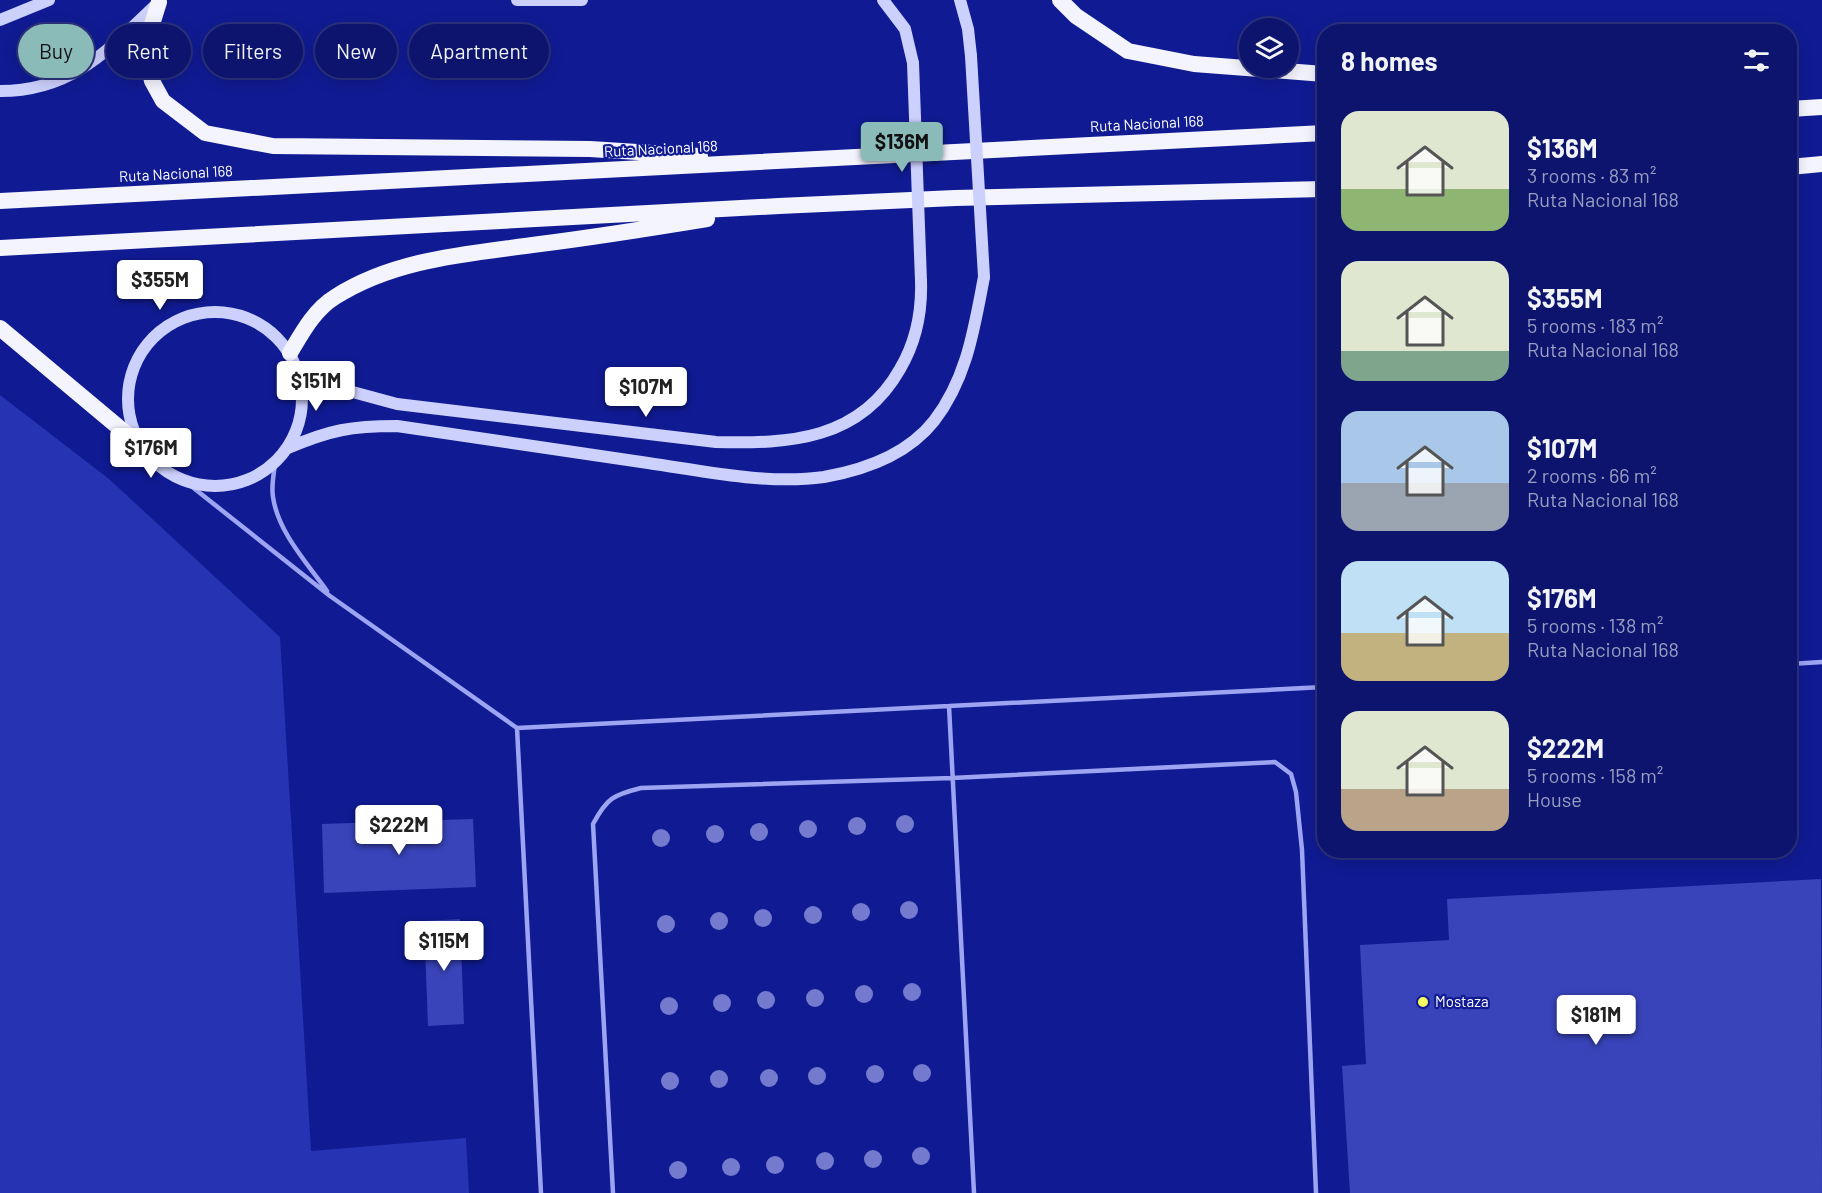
<!DOCTYPE html>
<html lang="en">
<head>
<meta charset="utf-8">
<style>
	:root { --surface:#0c146e; --page:#151d73; --text:#f1f3f6; --muted:#9a9ec2; --line:#2c3381; --accent:#8bbbb9 }
	body { margin:0; font-family:Barlow,sans-serif; background:var(--page); color:var(--text); height:100vh; display:flex; flex-direction:column; font-size:22px; white-space:nowrap }
	* { box-sizing:border-box; margin:0 }
	p { font-size:20px; color:var(--muted) }
	.icon { flex:none; width:33px; height:33px; fill:none; stroke:currentColor; stroke-width:2; stroke-linecap:round; stroke-linejoin:round }
	.map { position:relative; flex:1; overflow:hidden }
	.drawer { position:absolute; left:1317px; top:24px; width:480px; height:834px; display:flex; flex-direction:column; background:var(--surface); border-radius:24px; box-shadow:0 3px 15px #0003,0 0 0 2px var(--line) }
	.drawer>* { flex:none }
	.guide { position:absolute; left:18px; top:24px; width:570px; height:54px; display:flex; gap:12px }
	.fabs { position:absolute; left:1239px; top:18px; display:grid; gap:12px }
	.fabs a { display:grid; place-items:center; width:60px; height:60px; border-radius:50%; background:var(--surface); box-shadow:0 3px 15px #0003,0 0 0 2px var(--line); font-size:30px }
	.price { position:absolute; translate:-50% -51px; padding:0 14px; border-radius:6px; background:#fff; color:#222; font-size:20px; line-height:39px; filter:drop-shadow(0 2px 3px #0008) }
	.price::after { content:''; position:absolute; left:50%; top:36px; width:18px; height:14px; margin-left:-9px; background:inherit; clip-path:polygon(0 0,100% 0,50% 100%) }
	.price.active { background:var(--accent); color:#111 }
	ul { padding:0; list-style:none }
	li { display:flex; align-items:center; gap:18px; height:150px; padding:0 24px }
	li span { display:grid; place-items:center; flex:none; width:168px; height:120px; border-radius:18px; color:#555 }
	li>.icon { margin-inline-start:auto }
	span .icon { width:72px; height:72px; fill:#fffc; stroke-width:1 }
	li b { font-size:26px }
	h2 { display:flex; justify-content:space-between; align-items:center; height:72px; padding:0 24px; font-size:26px }
	.tag { padding:0 21px; border-radius:27px; background:var(--surface); box-shadow:0 3px 15px #0003,0 0 0 2px var(--line); font-size:21px; line-height:54px }
	.tag.active { background:var(--accent); color:#111 }
	.map>svg:first-child { display:block }
	.green { fill:#2633b3 }
	.building { fill:#3944bb }
	.lines { fill:none; stroke-linecap:round; stroke-linejoin:round }
	.service { stroke:#9da5f3; stroke-width:4.5 }
	.secondary { stroke:#ccd0fd; stroke-width:12 }
	.trunk { stroke:#f4f4ff; stroke-width:16 }
	.secondary-bridge { stroke:#ccd0fd; stroke-width:12 }
	.tree { fill:#747bce }
	.poi-dot { fill:#f5ff5f; stroke:#101b93; stroke-width:2 }
	.labels { text-anchor:middle; stroke-width:4.5; stroke-linejoin:round; paint-order:stroke }
	.street-label { font-size:15px; fill:#fff; stroke:#101b93 }
	.poi-label { font-size:15px; fill:#fff; stroke:#101b93; text-anchor:start }
</style>
</head>
<body>
<div class="map">
<svg width="1822" height="1193" viewBox="0 0 1822 1193">
	<rect width="100%" height="100%" fill="#101b93"/>
	<path class="green" d="M0 395 109 479 280 637 311 1151 466 1138 469 1193H0Z"/>
	<path class="building" d="M473 819 476 887 324 893 322 824Z
		M1821 879 1822 1193H1350L1342 1066 1366 1064 1360 945 1449 940 1447 899Z
		M460 919 464 1024 428 1026 424 921Z"/>
	<g class="lines">
		<path class="service" d="M275 463C274 474 271 486 273 497 278 532 307 563 327 591
			M186 482 330 596 517 728 1324 687
			M1790 664 1822 662
			M949 706 974 1193
			M517 728 541 1193
			M613 1193 593 824C607 798 613 795 641 788L952 778 1275 762 1291 774 1296 792 1302 850 1316 1193"/>
		<path class="secondary" d="M517 0H582
			M883 0 905 29 913 63
			M960 0 968 29 971 56
			M0 20 49 0
			M0 91C73 91 109 49 159 2
			M128 399a87 87 0 1 1 174 0a87 87 0 1 1-174 0Z
			M298 370 349 391 397 404 716 442C790 444 860 440 900 369 916 342 922 312 921 281
			M288 448C330 430 351 426 397 426 481 438 564 451 648 463 704 471 766 485 824 477 864 470 908 454 934 421 967 378 974 329 984 277"/>
		<path class="trunk" d="M1060 0 1076 16 1128 51 1194 64 1324 74
			M159 2 148 37 146 55 152 81 163 101 205 133 273 146 590 149 700 156
			M1790 109 1822 107
			M1790 167 1822 164
			M0 201 1324 133
			M0 248 779 206 955 198 1324 189
			M0 328 141 446
			M290 353C302 333 314 310 335 297 396 258 470 254 540 244 596 237 652 228 707 219"/>
		<path class="secondary-bridge" d="M971 56 984 277
			M913 63 921 281"/>
	</g>
	<g class="tree">
		<circle cx="905" cy="824" r="9"/>
		<circle cx="857" cy="826" r="9"/>
		<circle cx="808" cy="829" r="9"/>
		<circle cx="759" cy="832" r="9"/>
		<circle cx="715" cy="834" r="9"/>
		<circle cx="661" cy="838" r="9"/>
		<circle cx="909" cy="910" r="9"/>
		<circle cx="861" cy="912" r="9"/>
		<circle cx="813" cy="915" r="9"/>
		<circle cx="763" cy="918" r="9"/>
		<circle cx="719" cy="921" r="9"/>
		<circle cx="666" cy="924" r="9"/>
		<circle cx="912" cy="992" r="9"/>
		<circle cx="864" cy="994" r="9"/>
		<circle cx="815" cy="998" r="9"/>
		<circle cx="766" cy="1000" r="9"/>
		<circle cx="722" cy="1003" r="9"/>
		<circle cx="669" cy="1006" r="9"/>
		<circle cx="922" cy="1073" r="9"/>
		<circle cx="875" cy="1074" r="9"/>
		<circle cx="817" cy="1076" r="9"/>
		<circle cx="769" cy="1078" r="9"/>
		<circle cx="719" cy="1079" r="9"/>
		<circle cx="670" cy="1081" r="9"/>
		<circle cx="921" cy="1156" r="9"/>
		<circle cx="873" cy="1159" r="9"/>
		<circle cx="825" cy="1161" r="9"/>
		<circle cx="775" cy="1165" r="9"/>
		<circle cx="731" cy="1167" r="9"/>
		<circle cx="678" cy="1170" r="9"/>
	</g>
	<circle class="poi-dot" cx="1423" cy="1002" r="6"/>
	<g class="labels">
		<g class="street-label">
			<text transform="translate(1147 124) rotate(-3)" y="5">Ruta Nacional 168</text>
			<text transform="translate(661 149) rotate(-3)" y="5">Ruta Nacional 168</text>
			<text transform="translate(176 174) rotate(-3)" y="5">Ruta Nacional 168</text>
		</g>
		<g class="poi-label">
			<text x="1435" y="1007">Mostaza</text>
		</g>
	</g>
</svg>
<div class="fabs">
<a><svg class="icon" aria-label="layers" viewBox="0 0 24 24"><path d="M12 4l9 5-9 5-9-5zM3 14l9 5 9-5"/></svg></a>
</div>
<b class="price active" style="left:902px;top:173px">$136M</b>
<b class="price" style="left:160px;top:311px">$355M</b>
<b class="price" style="left:316px;top:412px">$151M</b>
<b class="price" style="left:646px;top:418px">$107M</b>
<b class="price" style="left:151px;top:479px">$176M</b>
<b class="price" style="left:399px;top:856px">$222M</b>
<b class="price" style="left:444px;top:972px">$115M</b>
<b class="price" style="left:1596px;top:1046px">$181M</b>
<div class="guide">
<a class="tag active">Buy</a>
<a class="tag">Rent</a>
<a class="tag">Filters</a>
<a class="tag">New</a>
<a class="tag">Apartment</a>
</div>
<section class="drawer">
<h2>8 homes<svg class="icon" aria-label="filters" viewBox="0 0 24 24"><path d="M4 7h16M4 17h16"/><circle cx="9" cy="7" r="2"/><circle cx="15" cy="17" r="2"/></svg></h2>
<ul>
<li><span style="background:linear-gradient(#dfe7d0 65%,#8fb573 0)"><svg class="icon" aria-label="home" viewBox="0 0 24 24"><path d="M3 11l9-7 9 7M6 9v11h12V9"/></svg></span><div><b>$136M</b><p>3 rooms · 83 m²</p><p>Ruta Nacional 168</p></div></li>
<li><span style="background:linear-gradient(#dfe7d0 75%,#7fa58c 0)"><svg class="icon" aria-label="home" viewBox="0 0 24 24"><path d="M3 11l9-7 9 7M6 9v11h12V9"/></svg></span><div><b>$355M</b><p>5 rooms · 183 m²</p><p>Ruta Nacional 168</p></div></li>
<li><span style="background:linear-gradient(#a9c7e8 60%,#9aa5b1 0)"><svg class="icon" aria-label="home" viewBox="0 0 24 24"><path d="M3 11l9-7 9 7M6 9v11h12V9"/></svg></span><div><b>$107M</b><p>2 rooms · 66 m²</p><p>Ruta Nacional 168</p></div></li>
<li><span style="background:linear-gradient(#bfe0f5 60%,#c2b280 0)"><svg class="icon" aria-label="home" viewBox="0 0 24 24"><path d="M3 11l9-7 9 7M6 9v11h12V9"/></svg></span><div><b>$176M</b><p>5 rooms · 138 m²</p><p>Ruta Nacional 168</p></div></li>
<li><span style="background:linear-gradient(#dfe7d0 65%,#b9a48a 0)"><svg class="icon" aria-label="home" viewBox="0 0 24 24"><path d="M3 11l9-7 9 7M6 9v11h12V9"/></svg></span><div><b>$222M</b><p>5 rooms · 158 m²</p><p>House</p></div></li>
</ul>
</section>
</div>
</body>
</html>
